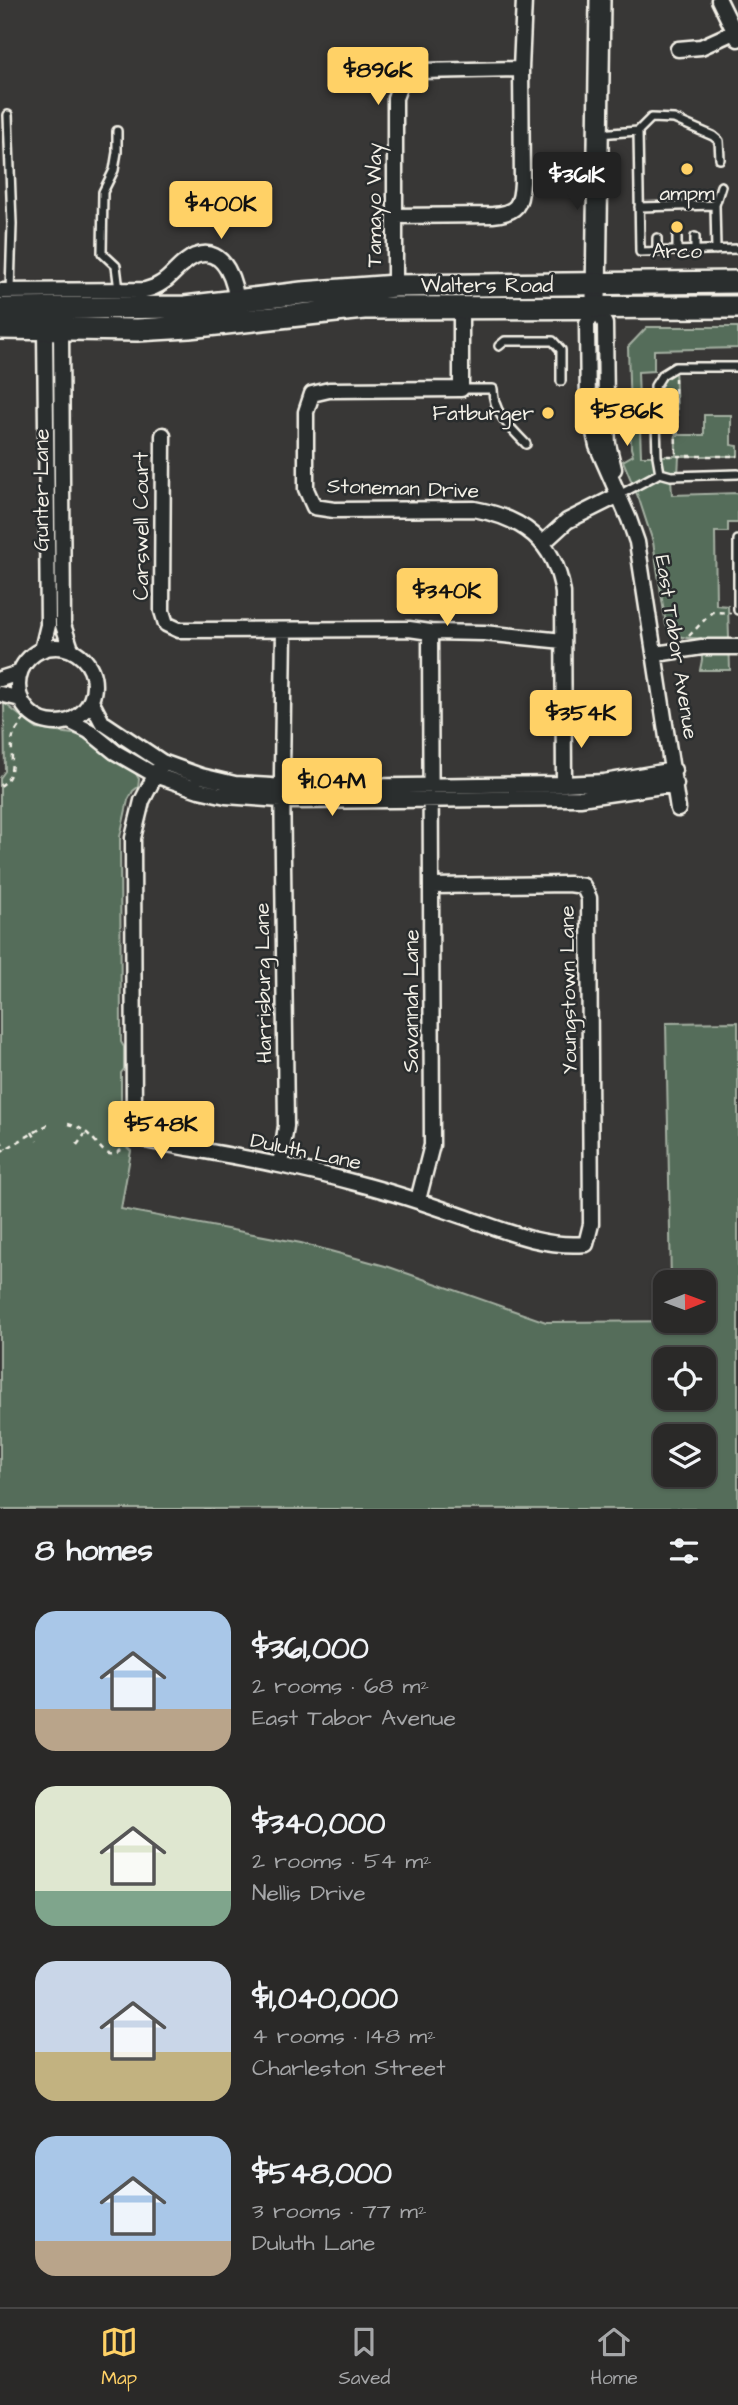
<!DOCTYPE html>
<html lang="en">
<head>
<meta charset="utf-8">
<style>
	:root { --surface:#2a2928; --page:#323130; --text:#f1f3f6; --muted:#a5a6a8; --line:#464545; --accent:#ffd166 }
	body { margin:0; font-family:"Architects Daughter",sans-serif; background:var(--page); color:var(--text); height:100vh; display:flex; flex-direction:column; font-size:26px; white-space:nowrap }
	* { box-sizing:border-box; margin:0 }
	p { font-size:23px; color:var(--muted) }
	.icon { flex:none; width:38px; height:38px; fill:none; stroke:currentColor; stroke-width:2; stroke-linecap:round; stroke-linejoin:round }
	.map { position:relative; height:1509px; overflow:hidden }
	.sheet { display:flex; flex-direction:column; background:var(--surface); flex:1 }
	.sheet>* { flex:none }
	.needle { width:46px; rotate:89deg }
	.fabs { position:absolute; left:653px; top:1270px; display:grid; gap:14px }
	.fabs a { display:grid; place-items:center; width:63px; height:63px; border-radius:14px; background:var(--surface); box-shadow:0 2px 5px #0004,0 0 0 2px var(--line); font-size:35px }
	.price { position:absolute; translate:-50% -60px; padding:0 16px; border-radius:7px; background:var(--accent); color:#111; font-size:23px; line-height:46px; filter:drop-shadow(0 2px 4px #0008) }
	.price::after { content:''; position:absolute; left:50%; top:42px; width:21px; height:16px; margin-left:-10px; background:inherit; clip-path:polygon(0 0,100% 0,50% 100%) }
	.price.current { background:#222; color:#fff }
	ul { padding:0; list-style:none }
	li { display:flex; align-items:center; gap:21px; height:175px; padding:0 35px }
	li span { display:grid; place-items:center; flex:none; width:196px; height:140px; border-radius:21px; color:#555 }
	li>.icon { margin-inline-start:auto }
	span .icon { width:84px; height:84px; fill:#fffc; stroke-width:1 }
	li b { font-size:30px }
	h2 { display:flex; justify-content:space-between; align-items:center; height:84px; padding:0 35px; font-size:30px }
	.tab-bar { display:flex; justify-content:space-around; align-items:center; height:98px; border-top:2px solid var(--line); background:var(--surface); font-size:19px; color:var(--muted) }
	.tab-bar a { display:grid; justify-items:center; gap:4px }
	.tab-bar .current { color:var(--accent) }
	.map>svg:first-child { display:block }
	.green { fill:#546d5a; stroke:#a4afa1; stroke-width:2; fill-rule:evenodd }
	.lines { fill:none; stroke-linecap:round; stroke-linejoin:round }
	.service-casing { stroke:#f4f1e8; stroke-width:12 }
	.minor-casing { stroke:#f4f1e8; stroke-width:19 }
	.secondary-casing { stroke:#f4f1e8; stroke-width:24 }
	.primary-casing { stroke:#f4f1e8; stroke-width:26 }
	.path { stroke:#f4f1e8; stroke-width:2.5; stroke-dasharray:5 5; stroke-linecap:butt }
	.service { stroke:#2a2d2e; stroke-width:7 }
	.minor { stroke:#2a2d2e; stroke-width:14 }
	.secondary { stroke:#2a2d2e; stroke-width:19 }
	.primary { stroke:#2a2d2e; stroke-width:21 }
	.poi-dot { fill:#ffd166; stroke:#2a2d2e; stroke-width:2.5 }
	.labels { text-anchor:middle; stroke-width:5; stroke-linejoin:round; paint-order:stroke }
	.poi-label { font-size:21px; fill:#f4f1e8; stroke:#2a2d2e }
	.street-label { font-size:21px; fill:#f4f1e8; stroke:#2a2d2e }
</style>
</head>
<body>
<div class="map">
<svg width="738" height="1509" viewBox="0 0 738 1509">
	<rect width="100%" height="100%" fill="#383736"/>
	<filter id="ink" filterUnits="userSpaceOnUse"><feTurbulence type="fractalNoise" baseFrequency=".0143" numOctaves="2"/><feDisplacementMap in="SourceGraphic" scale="14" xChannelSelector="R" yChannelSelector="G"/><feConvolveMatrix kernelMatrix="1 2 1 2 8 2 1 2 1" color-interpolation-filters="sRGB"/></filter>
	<g filter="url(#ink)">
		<path class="green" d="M647 327H738V348L654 350V371L638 372 641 456H676L675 393H655V386L675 367 678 435H704V415H731V445L738 446V456H679L678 476 671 477 672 495 738 493V523H728V532H715L716 605 728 606 730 670H700L702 660 701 638C686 639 675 638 666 625L653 542 639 499 623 461 633 455 631 448 628 347Z
			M4 703 37 729 80 735 135 772 139 779 138 787 133 791 128 800 120 837 121 1042 124 1047V1069L121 1073V1112L118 1134 123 1144 131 1151 121 1209 301 1243 389 1267 546 1322 704 1321V1283H671L666 1023 738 1022V1509H0V778L5 771ZM665 1360H704V1398H665ZM665 1437H704V1475H665Z"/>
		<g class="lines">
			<g class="service-casing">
				<path id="service" d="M8 115 12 224 10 291
					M117 131V152L114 170 103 192 102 253 116 266 119 290
					M638 131 640 252 738 249
					M598 134 638 131 651 118 674 119 713 136 719 141 720 159
					M715 205 721 186
					M639 207 715 205 716 250
					M677 237V251
					M695 237V251
					M657 238V251
					M499 346 505 341H553L561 350V381
					M461 389H493C493 413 510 427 526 444
					M660 473 657 456 655 386 662 375 675 367H738
					M619 495 660 473 671 476 738 474
					M738 540V610"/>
			</g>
			<g class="minor-casing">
				<path id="minor" d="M719 0 738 39
					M678 49 701 47 734 32
					M395 216 493 215C517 213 521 205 522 182L521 69 524 0
					M395 286V98L402 79 420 71 521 69
					M0 291 145 290C170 285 175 265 195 256 226 244 236 286 237 307
					M461 307V389L329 390 312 394 306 412V489L314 507 334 510 474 509C523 518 555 541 563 593L564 784
					M595 307 587 324 588 406 597 446 629 519 637 542 678 809
					M595 307 605 324 606 405 608 444 614 469
					M61 329 63 625 71 649
					M163 435 162 611 166 624 179 630 409 629 430 632 432 1145 418 1200
					M543 543 567 521 619 495
					M430 632 484 633 563 641
					M18 685a38 38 0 1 1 76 0a38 38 0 1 1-76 0Z
					M42 650 48 625 45 329
					M656 654 702 647H738
					M0 679 19 673
					M0 694 21 699
					M91 701 102 722 162 762 201 776 235 784 272 786 332 787 564 784 604 782 674 770
					M71 722 89 731 115 752 155 775 199 790 226 796 294 801 580 798 676 784
					M162 762 142 801 133 838 134 1123 138 1136 150 1141C220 1154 291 1165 360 1184 395 1193 428 1204 462 1216 503 1230 542 1248 586 1244L591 1224 589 898 583 886 569 884 433 886
					M280 1165 286 1126 282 774 284 630"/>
			</g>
			<g class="secondary-casing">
				<path id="secondary" d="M596 300 600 0"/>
			</g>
			<g class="primary-casing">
				<path id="primary" d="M0 309 185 307 302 293 395 286 738 282
					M0 328 137 330 189 327 364 308 738 307"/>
			</g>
			<path class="path" d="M675 378 676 456
				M667 456H738
				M689 636 712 612 731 613
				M0 786C18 776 9 754 13 737 16 728 24 720 30 713
				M68 1124C76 1126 83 1129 89 1135 104 1148 106 1166 128 1144
				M32 1132 37 1141
				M0 1140 6 1149
				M77 1145 85 1134
				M0 1152 49 1124"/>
			<use href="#service" class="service"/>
			<use href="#minor" class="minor"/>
			<use href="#secondary" class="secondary"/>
			<use href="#primary" class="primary"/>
		</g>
	</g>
	<g class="poi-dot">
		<circle cx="687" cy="169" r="7"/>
		<circle cx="677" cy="227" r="7"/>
		<circle cx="548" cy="413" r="7"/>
	</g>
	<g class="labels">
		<g class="poi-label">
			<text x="687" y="200">ampm</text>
			<text x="677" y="258">Arco</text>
			<text x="534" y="420" text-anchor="end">Fatburger</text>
		</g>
		<g class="street-label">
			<text transform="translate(374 205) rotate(-90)" y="7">Tamayo Way</text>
			<text x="487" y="292">Walters Road</text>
			<text transform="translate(403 488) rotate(2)" y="7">Stoneman Drive</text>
			<text transform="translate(41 490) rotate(-90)" y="7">Gunter Lane</text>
			<text transform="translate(141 526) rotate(-90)" y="7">Carswell Court</text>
			<text transform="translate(677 647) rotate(81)" y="7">East Tabor Avenue</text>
			<text transform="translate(263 983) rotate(-91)" y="7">Harrisburg Lane</text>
			<text transform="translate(568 990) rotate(-91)" y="7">Youngstown Lane</text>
			<text transform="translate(411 1001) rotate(-90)" y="7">Savannah Lane</text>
			<text transform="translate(306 1151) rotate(12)" y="7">Duluth Lane</text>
		</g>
	</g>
</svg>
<div class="fabs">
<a><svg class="needle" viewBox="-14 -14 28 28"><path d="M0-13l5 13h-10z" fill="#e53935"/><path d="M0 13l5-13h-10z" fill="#a5a6a8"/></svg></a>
<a><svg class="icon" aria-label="locate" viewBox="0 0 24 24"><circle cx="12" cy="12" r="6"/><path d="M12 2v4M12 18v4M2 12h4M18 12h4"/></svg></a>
<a><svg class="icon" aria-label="layers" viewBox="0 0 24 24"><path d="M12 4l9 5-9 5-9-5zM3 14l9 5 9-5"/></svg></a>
</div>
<b class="price" style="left:378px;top:107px">$896K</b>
<b class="price current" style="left:577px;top:212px">$361K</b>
<b class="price" style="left:221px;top:241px">$400K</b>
<b class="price" style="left:627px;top:448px">$586K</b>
<b class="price" style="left:447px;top:628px">$340K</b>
<b class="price" style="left:581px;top:750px">$354K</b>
<b class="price" style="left:332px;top:818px">$1.04M</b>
<b class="price" style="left:161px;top:1161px">$548K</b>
</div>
<section class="sheet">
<h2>8 homes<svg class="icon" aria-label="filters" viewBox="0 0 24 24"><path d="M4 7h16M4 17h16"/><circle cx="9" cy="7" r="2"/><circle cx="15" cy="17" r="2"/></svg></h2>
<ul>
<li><span style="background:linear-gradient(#a9c7e8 70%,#b9a48a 0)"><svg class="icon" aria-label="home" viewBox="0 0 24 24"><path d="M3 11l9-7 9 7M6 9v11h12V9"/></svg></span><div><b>$361,000</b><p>2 rooms · 68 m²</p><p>East Tabor Avenue</p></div></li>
<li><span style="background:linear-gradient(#dfe7d0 75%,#7fa58c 0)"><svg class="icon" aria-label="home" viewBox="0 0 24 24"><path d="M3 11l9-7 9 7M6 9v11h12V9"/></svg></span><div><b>$340,000</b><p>2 rooms · 54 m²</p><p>Nellis Drive</p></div></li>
<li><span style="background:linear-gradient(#c9d6e8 65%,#c2b280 0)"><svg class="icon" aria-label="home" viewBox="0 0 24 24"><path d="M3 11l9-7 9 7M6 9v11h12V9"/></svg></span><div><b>$1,040,000</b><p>4 rooms · 148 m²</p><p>Charleston Street</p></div></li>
<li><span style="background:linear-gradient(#a9c7e8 75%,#b9a48a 0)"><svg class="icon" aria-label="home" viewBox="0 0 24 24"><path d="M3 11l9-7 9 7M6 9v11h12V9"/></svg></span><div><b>$548,000</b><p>3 rooms · 77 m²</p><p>Duluth Lane</p></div></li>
</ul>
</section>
<nav class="tab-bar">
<a class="current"><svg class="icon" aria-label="map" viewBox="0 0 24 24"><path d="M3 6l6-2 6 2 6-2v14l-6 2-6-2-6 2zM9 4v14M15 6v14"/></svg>Map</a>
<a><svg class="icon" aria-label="saved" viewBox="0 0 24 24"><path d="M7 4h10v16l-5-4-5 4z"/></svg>Saved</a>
<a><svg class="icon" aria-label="home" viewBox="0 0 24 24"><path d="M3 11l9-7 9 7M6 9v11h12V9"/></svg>Home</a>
</nav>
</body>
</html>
